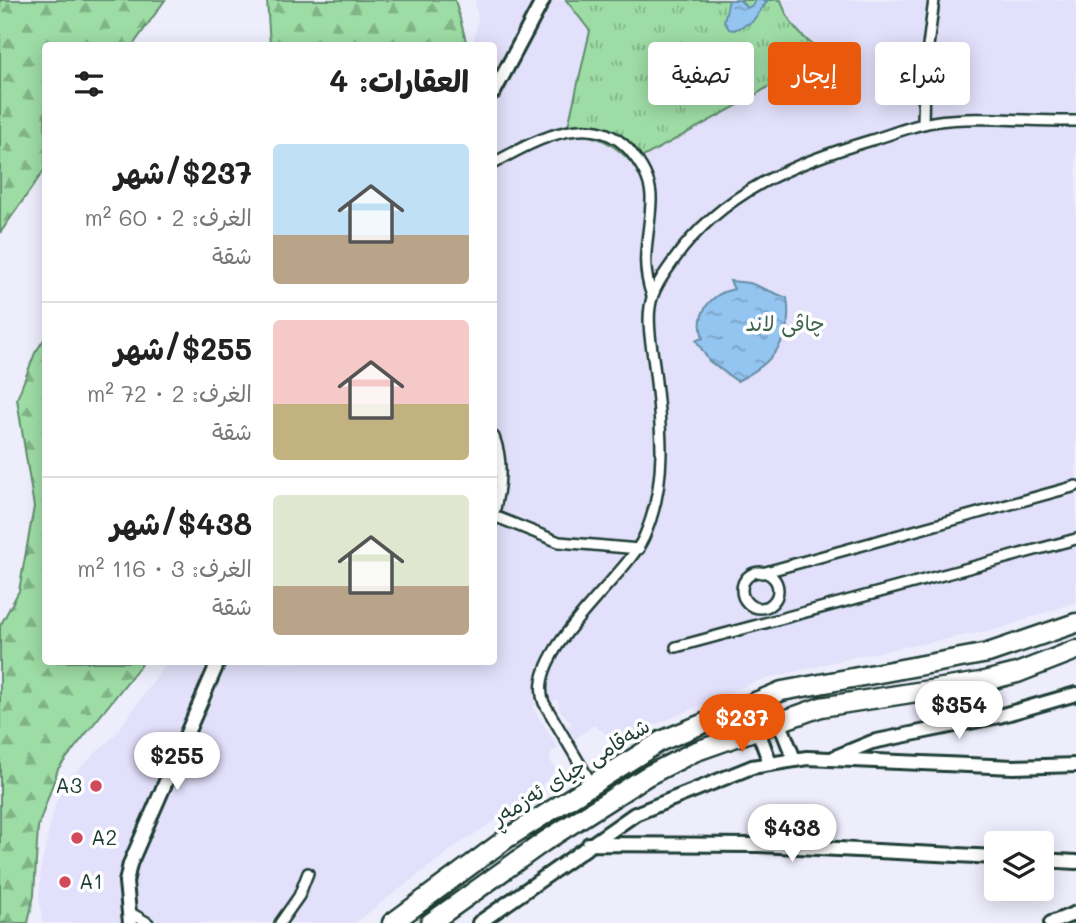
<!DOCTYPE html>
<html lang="ar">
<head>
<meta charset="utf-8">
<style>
	:root { --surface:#fff; --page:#f6f6f6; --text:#222; --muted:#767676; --line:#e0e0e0; --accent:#ea580c }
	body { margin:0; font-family:Mali,"Playpen Sans Arabic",sans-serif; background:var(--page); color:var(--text); direction:rtl; height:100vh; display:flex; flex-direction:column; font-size:26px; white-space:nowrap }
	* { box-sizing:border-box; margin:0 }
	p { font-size:23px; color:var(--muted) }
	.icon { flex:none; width:38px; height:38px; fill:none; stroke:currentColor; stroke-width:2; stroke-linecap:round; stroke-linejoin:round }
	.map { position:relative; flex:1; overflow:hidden; direction:ltr }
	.side { position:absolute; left:42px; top:42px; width:455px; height:623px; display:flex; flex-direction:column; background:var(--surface); border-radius:7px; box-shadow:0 4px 18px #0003; direction:rtl }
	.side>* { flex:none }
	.guide { position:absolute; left:518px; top:42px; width:452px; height:63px; direction:rtl; display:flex; gap:14px }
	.tools { position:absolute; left:984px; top:831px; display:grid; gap:14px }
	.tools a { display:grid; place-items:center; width:70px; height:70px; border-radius:7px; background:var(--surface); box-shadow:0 4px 18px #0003; font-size:35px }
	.price { position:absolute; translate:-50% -60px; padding:0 16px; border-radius:24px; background:#fff; color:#222; font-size:23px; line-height:46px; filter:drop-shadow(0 2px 4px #0008) }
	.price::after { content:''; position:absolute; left:50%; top:42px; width:21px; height:16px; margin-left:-10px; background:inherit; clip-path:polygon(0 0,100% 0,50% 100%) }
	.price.on { background:var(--accent); color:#fff }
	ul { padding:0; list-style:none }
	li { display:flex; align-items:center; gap:21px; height:175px; padding:0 28px }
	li+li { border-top:2px solid var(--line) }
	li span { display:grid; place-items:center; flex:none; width:196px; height:140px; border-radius:7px; color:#555 }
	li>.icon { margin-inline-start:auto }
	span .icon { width:84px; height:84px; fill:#fffc; stroke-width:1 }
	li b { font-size:30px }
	h2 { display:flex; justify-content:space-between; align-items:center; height:84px; padding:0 28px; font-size:30px }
	.chip { padding:0 24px; border-radius:7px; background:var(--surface); box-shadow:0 4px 18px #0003; font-size:24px; line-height:63px }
	.chip.on { background:var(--accent); color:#fff }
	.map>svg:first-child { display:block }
	.built { fill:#e2e0fa }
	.forest { fill:url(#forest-firs); stroke:#5e8c6c; stroke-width:2 }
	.park { fill:url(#park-tufts); stroke:#5e8c6c; stroke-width:2 }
	.water { fill:url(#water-ripples); stroke:#658ea5; stroke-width:2 }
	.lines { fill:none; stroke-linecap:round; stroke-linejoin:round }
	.pedestrian-casing { stroke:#1f3d34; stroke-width:14 }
	.minor-casing { stroke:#1f3d34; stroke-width:18 }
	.secondary-casing { stroke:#1f3d34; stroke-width:23 }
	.pedestrian { stroke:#fff; stroke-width:9 }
	.minor { stroke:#fff; stroke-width:12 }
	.secondary { stroke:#fff; stroke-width:18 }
	.poi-dot { fill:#d1495b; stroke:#fff; stroke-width:2.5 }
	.labels { text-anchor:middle; stroke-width:7; stroke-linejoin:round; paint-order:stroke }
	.park-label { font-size:21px; fill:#3f6550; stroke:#fff }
	.street-label { font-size:21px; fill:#1f3d34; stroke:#fff }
	.poi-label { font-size:21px; fill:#1f3d34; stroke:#fff; text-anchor:start }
</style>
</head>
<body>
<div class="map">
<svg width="1076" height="923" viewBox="0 0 1076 923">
	<defs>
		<pattern id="forest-firs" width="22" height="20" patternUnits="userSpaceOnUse" patternTransform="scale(1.75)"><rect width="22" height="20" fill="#9edca5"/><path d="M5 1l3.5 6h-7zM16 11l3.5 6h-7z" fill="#80b487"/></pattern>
		<pattern id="park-tufts" width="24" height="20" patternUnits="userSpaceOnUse" patternTransform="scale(1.75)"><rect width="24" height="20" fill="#9edca5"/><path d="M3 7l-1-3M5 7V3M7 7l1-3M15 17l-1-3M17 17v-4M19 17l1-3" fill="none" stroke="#80b487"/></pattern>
		<pattern id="water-ripples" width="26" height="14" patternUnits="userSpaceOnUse" patternTransform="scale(1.75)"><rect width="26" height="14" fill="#94c4f0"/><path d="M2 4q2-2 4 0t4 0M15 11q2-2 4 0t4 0" fill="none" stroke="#78a0c3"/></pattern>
	</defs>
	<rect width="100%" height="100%" fill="#eeedfc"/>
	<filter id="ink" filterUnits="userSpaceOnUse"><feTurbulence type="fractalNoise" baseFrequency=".0143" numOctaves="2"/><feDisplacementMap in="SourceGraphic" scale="14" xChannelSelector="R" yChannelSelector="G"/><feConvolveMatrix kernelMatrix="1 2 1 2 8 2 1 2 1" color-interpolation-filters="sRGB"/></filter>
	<g filter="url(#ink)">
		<path class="built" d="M475 0H1076V602L998 629 858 656 757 681 624 738 610 737 594 725 575 739 567 727 571 723 559 708 558 700 532 706 558 748 551 752 550 760 556 769 532 797 460 843 355 923H43L39 897 41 867 55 805 67 780 115 735 167 662H494V46L473 45 478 18Z"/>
		<path class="forest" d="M0 0H165L133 45 46 46 45 169 0 233Z
			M267 0H455L467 45H270Z
			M45 338 46 662H143L58 769 38 827 34 895 28 923H0V626L19 591 34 507 17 399 35 353Z"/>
		<path class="park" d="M566 0H781C788 25 803 38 823 53L742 103 632 163C612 142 596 133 566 135L590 31Z"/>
		<path class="water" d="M729 0H740L747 8 753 5 755 0H768L752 22 734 30 729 29 724 21Z
			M730 281 750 283 787 298C794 338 772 365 737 381L709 361 696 340 703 338C695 314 709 294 734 289Z"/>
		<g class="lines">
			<g class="pedestrian-casing">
				<path id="pedestrian" d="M923 124 924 77 934 0
					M494 163C536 140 597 105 634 156 644 169 652 184 651 201 650 237 639 259 652 296
					M494 437C504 462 500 488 494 513
					M494 516 559 542 639 549
					M742 590a18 18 0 1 1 36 0a18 18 0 1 1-36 0Z
					M762 573 1076 486
					M676 647 1076 539
					M593 786 544 703C524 653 625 579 644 537 669 481 661 423 654 365 652 347 647 326 650 307 652 290 664 274 674 260 722 192 794 163 872 140 892 134 913 125 933 122 976 115 1032 122 1076 121
					M129 912 148 923
					M280 923 299 896 308 873"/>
			</g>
			<g class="minor-casing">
				<path id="minor" d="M494 92 543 0
					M779 721 794 759
					M757 728 770 763
					M835 757 872 742 999 716 1076 694
					M589 844 759 845 996 857
					M1041 860 1076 862
					M130 923 126 882 130 864 218 662
					M479 923 635 814 752 767 807 758 1014 767 1076 765
					M1051 923 1076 913"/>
			</g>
			<g class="secondary-casing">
				<path id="secondary" d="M392 923 506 839 661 741 782 691 988 653 1076 623
					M430 923 545 841 647 776 694 752 821 707 981 682 1017 673 1076 650"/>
			</g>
			<use href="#pedestrian" class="pedestrian"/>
			<use href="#minor" class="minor"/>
			<use href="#secondary" class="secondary"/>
		</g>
	</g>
	<g class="poi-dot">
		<circle cx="96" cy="786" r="7"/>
		<circle cx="77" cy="838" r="7"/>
		<circle cx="65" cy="882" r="7"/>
	</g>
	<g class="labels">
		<g class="park-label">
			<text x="785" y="331">چاڤی لاند</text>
		</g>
		<g class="street-label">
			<text transform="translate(571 772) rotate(-32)" y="7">شەقامی چیای ئەزمەڕ</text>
		</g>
		<g class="poi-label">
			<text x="82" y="793" text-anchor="end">A3</text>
			<text x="91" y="845">A2</text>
			<text x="79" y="889">A1</text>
		</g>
	</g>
</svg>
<div class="tools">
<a><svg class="icon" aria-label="layers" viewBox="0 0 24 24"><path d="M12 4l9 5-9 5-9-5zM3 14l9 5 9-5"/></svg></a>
</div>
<b class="price" style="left:959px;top:741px">$354</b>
<b class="price on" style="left:742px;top:754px">$237</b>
<b class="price" style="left:177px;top:792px">$255</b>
<b class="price" style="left:792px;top:864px">$438</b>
<div class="guide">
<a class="chip">شراء</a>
<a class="chip on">إيجار</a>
<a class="chip">تصفية</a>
</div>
<section class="side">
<h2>العقارات: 4<svg class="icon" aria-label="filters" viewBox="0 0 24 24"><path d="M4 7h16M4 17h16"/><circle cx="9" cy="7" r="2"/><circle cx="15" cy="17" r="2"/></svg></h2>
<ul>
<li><span style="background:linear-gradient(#bfe0f5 65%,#b9a48a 0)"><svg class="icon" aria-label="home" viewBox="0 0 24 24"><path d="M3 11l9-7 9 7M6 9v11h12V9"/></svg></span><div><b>$237/شهر</b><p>الغرف: 2 · 60 m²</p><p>شقة</p></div></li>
<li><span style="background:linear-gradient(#f6c9c9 60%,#c2b280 0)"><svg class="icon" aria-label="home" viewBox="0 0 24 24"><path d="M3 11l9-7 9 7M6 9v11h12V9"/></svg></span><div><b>$255/شهر</b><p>الغرف: 2 · 72 m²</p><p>شقة</p></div></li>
<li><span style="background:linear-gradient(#dfe7d0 65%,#b9a48a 0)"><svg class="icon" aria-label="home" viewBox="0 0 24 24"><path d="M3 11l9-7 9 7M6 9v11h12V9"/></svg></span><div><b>$438/شهر</b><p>الغرف: 3 · 116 m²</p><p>شقة</p></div></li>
</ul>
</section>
</div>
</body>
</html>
